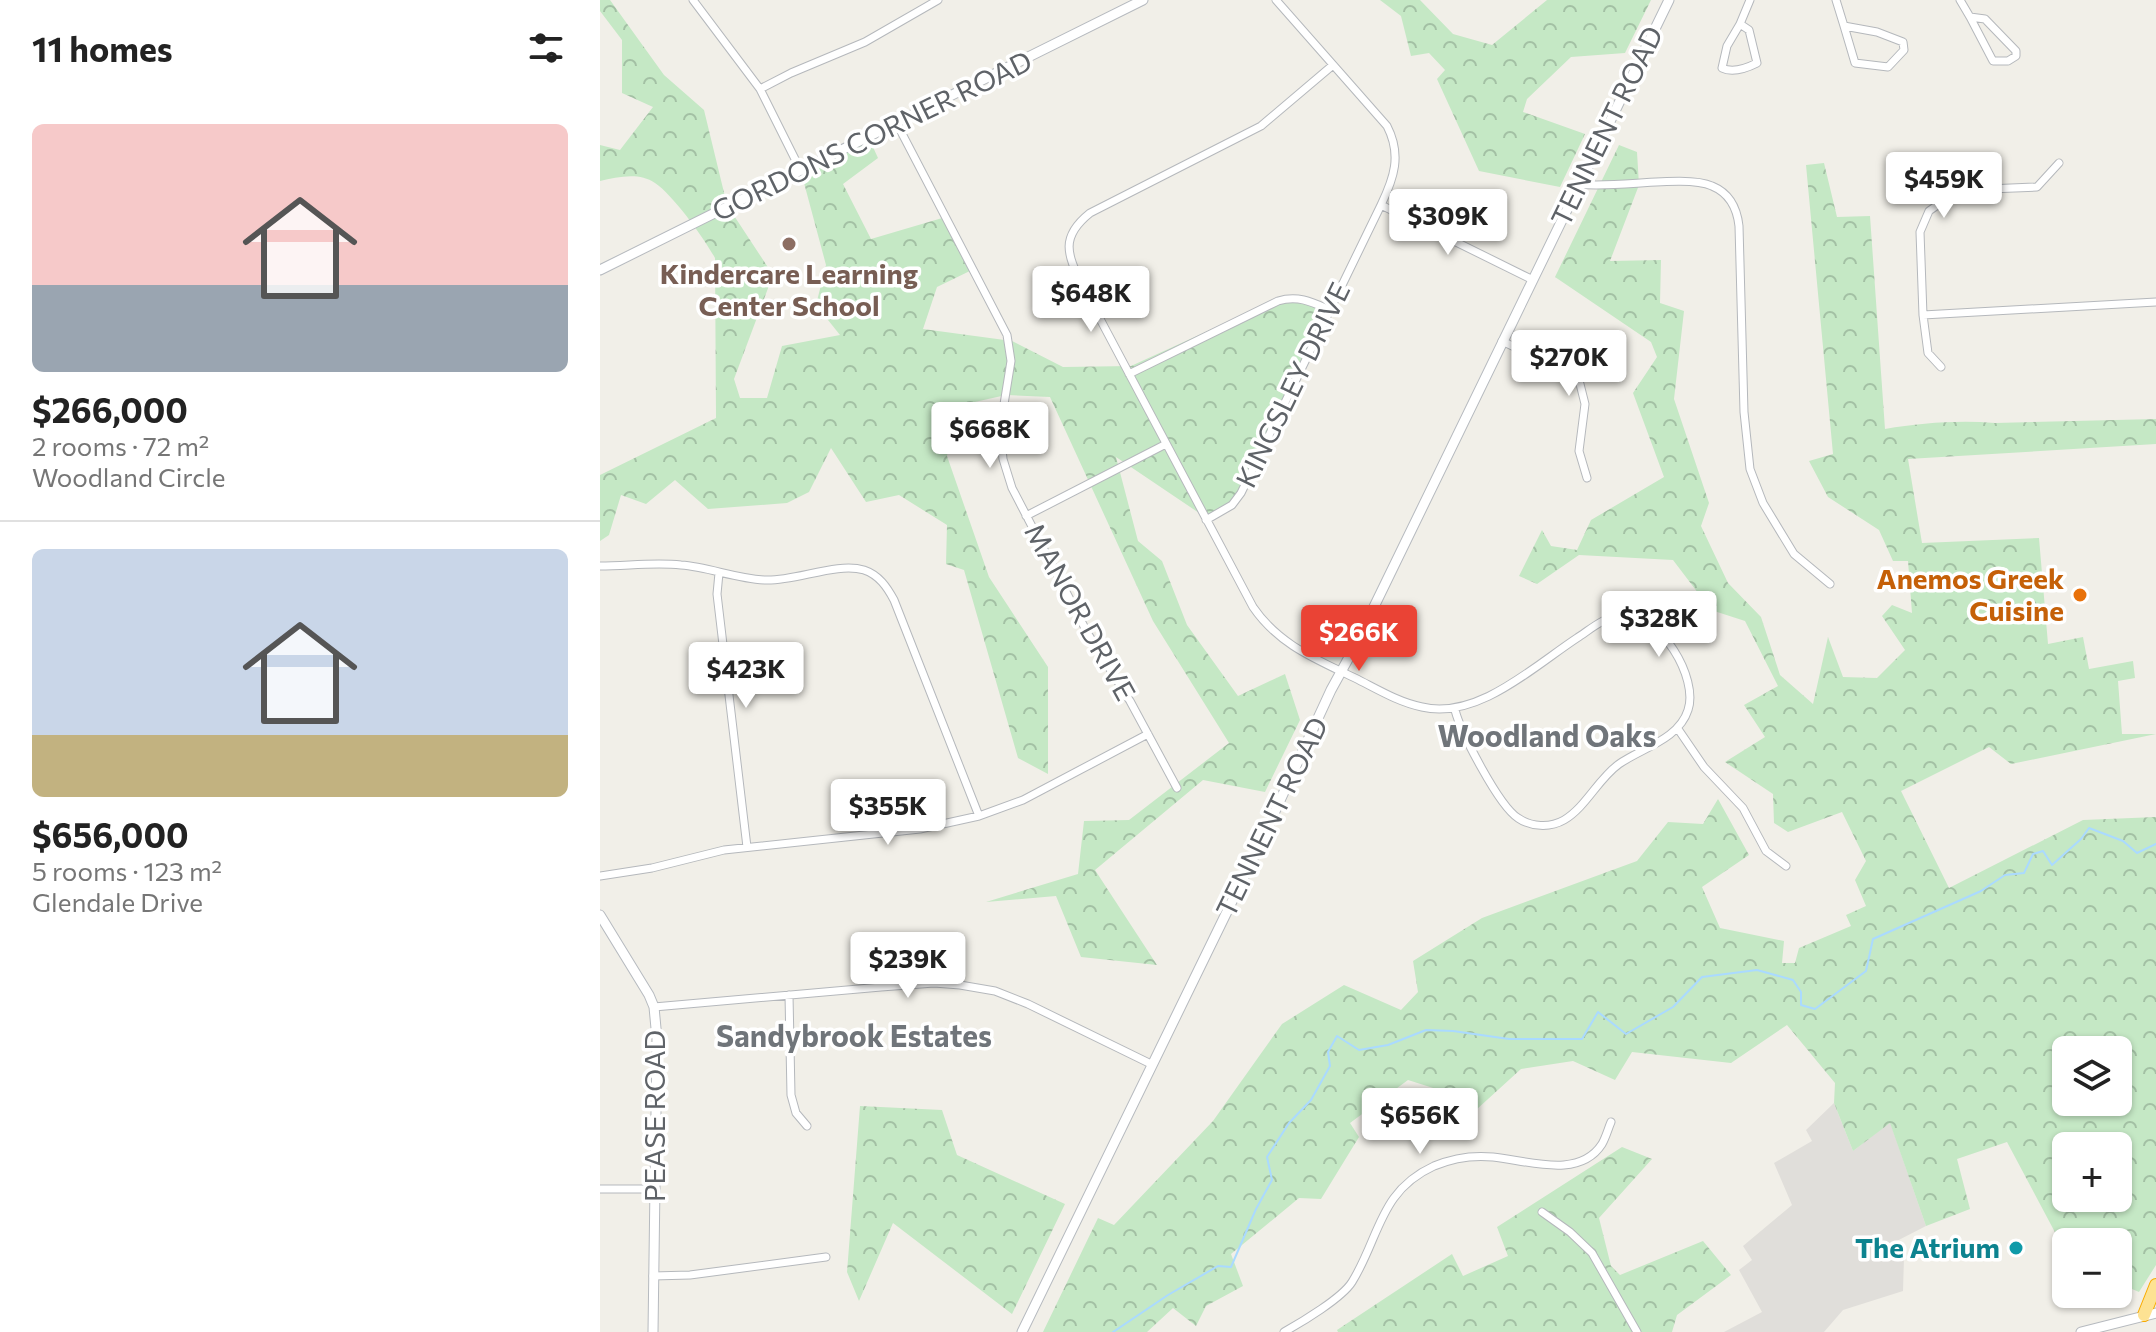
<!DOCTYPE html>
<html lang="en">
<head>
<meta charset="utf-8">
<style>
	:root { --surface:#fff; --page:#f2f2f2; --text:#222; --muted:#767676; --line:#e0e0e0; --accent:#ea4335 }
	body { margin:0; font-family:Commissioner,sans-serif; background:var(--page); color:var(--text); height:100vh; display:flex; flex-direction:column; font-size:30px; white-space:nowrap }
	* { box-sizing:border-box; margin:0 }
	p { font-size:26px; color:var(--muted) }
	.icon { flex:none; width:44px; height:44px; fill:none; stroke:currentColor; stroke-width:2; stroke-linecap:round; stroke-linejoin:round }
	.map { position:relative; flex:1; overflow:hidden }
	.sheet { display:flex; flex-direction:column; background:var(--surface); width:600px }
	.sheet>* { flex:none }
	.buttons { position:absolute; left:1452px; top:1036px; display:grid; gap:16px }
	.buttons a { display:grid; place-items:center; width:80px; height:80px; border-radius:12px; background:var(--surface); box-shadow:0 2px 6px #0004; font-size:40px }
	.price { position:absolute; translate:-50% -68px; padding:0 18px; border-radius:8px; background:#fff; color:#222; font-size:26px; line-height:52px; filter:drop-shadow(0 2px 4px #0008) }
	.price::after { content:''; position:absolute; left:50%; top:48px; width:24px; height:18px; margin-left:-12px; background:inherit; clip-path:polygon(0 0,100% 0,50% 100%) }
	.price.active { background:var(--accent); color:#fff }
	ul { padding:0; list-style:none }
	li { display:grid; align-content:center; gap:16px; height:424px; padding:0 32px }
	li+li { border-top:2px solid var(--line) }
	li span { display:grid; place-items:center; height:248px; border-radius:12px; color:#555 }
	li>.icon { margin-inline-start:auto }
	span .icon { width:144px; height:144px; fill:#fffc; stroke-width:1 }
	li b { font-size:34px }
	h2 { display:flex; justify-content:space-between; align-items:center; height:96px; padding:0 32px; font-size:34px }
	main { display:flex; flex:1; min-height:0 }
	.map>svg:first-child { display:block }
	.industrial { fill:#e0deda }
	.forest { fill:url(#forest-crowns); fill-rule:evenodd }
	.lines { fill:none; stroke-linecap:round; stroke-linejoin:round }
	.stream { stroke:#aadaff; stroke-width:2 }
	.street-casing { stroke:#b5b8bc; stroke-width:9 }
	.secondary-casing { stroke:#b6babf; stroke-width:11 }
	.highway-casing { stroke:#f9ab00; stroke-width:14 }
	.street { stroke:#fff; stroke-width:7 }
	.secondary { stroke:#fff; stroke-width:9 }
	.highway { stroke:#fde293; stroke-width:12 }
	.education-dot { fill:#8d6e63; stroke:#fff; stroke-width:3 }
	.food-dot { fill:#e8710a; stroke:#fff; stroke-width:3 }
	.culture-dot { fill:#0f9aa8; stroke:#fff; stroke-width:3 }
	.labels { text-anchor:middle; stroke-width:7; stroke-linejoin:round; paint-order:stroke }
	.street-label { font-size:28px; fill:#5f6368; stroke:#fff }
	.education-label { font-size:28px; font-weight:bold; fill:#785e54; stroke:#fff }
	.food-label { font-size:28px; font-weight:bold; fill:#c56008; stroke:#fff; text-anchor:end }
	.culture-label { font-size:28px; font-weight:bold; fill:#0d838f; stroke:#fff; text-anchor:end }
	.neighbourhood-label { font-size:30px; font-weight:bold; fill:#70757a; stroke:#fff }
</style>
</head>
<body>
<main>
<section class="sheet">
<h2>11 homes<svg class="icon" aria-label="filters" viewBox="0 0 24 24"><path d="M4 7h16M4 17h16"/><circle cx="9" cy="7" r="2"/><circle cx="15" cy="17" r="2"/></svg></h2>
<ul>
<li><span style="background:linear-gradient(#f6c9c9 65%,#9aa5b1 0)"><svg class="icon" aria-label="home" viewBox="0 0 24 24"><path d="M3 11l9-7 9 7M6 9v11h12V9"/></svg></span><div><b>$266,000</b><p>2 rooms · 72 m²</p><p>Woodland Circle</p></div></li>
<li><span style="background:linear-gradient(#c9d6e8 75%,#c2b280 0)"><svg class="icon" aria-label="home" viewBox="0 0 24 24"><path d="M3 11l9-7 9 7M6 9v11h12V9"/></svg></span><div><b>$656,000</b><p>5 rooms · 123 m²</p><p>Glendale Drive</p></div></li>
</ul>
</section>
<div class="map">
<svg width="1556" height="1332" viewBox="0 0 1556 1332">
	<defs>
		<pattern id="forest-crowns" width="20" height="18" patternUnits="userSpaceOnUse" patternTransform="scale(2)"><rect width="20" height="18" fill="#c5e8c5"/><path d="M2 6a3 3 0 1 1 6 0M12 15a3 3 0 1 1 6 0" fill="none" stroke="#a3c0a4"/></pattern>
	</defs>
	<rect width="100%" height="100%" fill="#f1efe8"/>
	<path class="industrial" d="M1234 1103 1253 1151 1290 1122 1326 1226 1287 1246 1304 1258 1303 1291 1243 1310 1224 1332H1124L1162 1312 1139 1270 1152 1260 1143 1246 1192 1205 1174 1163 1212 1141 1206 1130Z"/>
	<path class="forest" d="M0 0H10L64 75 104 110 127 205 173 275 134 379 140 398H167L182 346 240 335 216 305 226 265 200 168 267 134 278 158 243 184 271 239 349 216 376 268 337 287 323 329 412 341 463 367 531 366 687 295 733 305 630 506 608 519 516 457 538 541 562 561 587 625 638 696 685 674 700 720 665 792 603 780 495 870 557 965 481 957 456 896 386 902 478 874 484 821 529 820 629 743 553 621 450 397 406 395 357 406 347 456 389 577 448 667V774L418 758 364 570 346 564 347 525 299 495 266 502 231 448 209 492 187 503 108 509 75 480 46 504 21 495 9 535 0 541V475L116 418 115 258C104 238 73 195 55 183 39 172 18 177 0 181V145L20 150 53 107 22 93V40L0 11Z
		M780 0H820L853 34 892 45 947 0H1051L1025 53 971 57 927 99 923 112 985 134 960 187 879 171 837 79 845 70 829 53 811 56 801 16Z
		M1019 145 1037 152 1039 185 1010 261 1061 260 1060 303 1084 311 1074 399 1109 503 1101 526 1128 583 1161 617 1180 675 1213 704 1228 637 1243 677 1277 678 1305 650 1282 616 1292 605 1312 613 1308 561H1293L1279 530 1228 497 1209 461 1233 454 1206 165 1224 163 1237 217 1270 216 1285 429C1321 423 1358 420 1395 423L1556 419V444L1308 459 1322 543 1439 538 1448 644 1483 637 1489 669 1533 661 1535 678 1518 681 1522 734H1556L1411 764 1389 747 1301 791 1349 888 1483 820 1556 817V1265L1539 1292 1518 1283V1242H1466V1253L1407 1142 1357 1159 1370 1209 1326 1226 1290 1123 1253 1151 1234 1103 1235 1083 1187 1025 1131 1063 1032 1052 1015 1080 973 1061 921 1069 865 1120 852 1094 808 1080 750 1123 759 1137 721 1199 699 1198 631 1254 643 1286 606 1306 596 1326 573 1308 547 1332H443L498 1218 514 1225 613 1121 682 1024 744 985 801 1010 818 992 813 961 882 918 1037 861 1068 822 1103 824 1118 799 1149 855 1102 887 1120 928 1184 941 1182 963H1195L1199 948 1251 926 1246 915 1266 906 1255 880 1266 861 1242 812 1188 832 1174 823 1173 794 1125 762 1165 737 1144 705 1178 686 1145 621 1111 610 1073 560 979 555 937 584 919 576 942 530 951 546 977 550 991 520 1064 477 1033 393 1057 357 1051 342 955 277ZM1466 1050H1518V1102H1466ZM1466 1146H1518V1198H1466Z
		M260 1106 342 1110 357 1155 465 1204 412 1314 293 1223 259 1301 247 1272Z
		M1022 1147 1052 1159 999 1218 1011 1266 1020 1275 1103 1241 1131 1275 1077 1315 1072 1332H738L737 1330 852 1254 863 1276 908 1256 897 1227Z"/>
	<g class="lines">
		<path class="stream" d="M513 1332 568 1295 618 1266 631 1267 656 1209 672 1180 667 1157 689 1123 711 1100 730 1066 728 1052 737 1036 759 1050 788 1045 826 1030 853 1031 909 1039H982L998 1012 1026 1034 1073 1007 1102 977 1157 970 1193 980 1201 992V1005L1215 1009 1266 971 1273 939 1381 891 1405 875 1424 873 1433 854 1443 851 1452 865 1481 839 1489 828 1523 841 1537 853 1556 844"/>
		<g class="street-casing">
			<path id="street" d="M93 0 160 89 200 169
				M1236 0 1244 26
				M1360 0 1370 17
				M1370 17 1385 19 1416 51V56L1408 61H1393Z
				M1140 24 1149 30 1157 63C1147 68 1132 73 1122 68L1127 46Z
				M1140 24 1150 0
				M1244 26 1277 32 1303 42 1304 50 1288 67 1255 63Z
				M733 65 661 126 490 213C460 237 467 254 482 285L653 607C679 645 716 659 755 678 777 689 798 702 822 707 877 720 933 667 977 638 991 629 1006 615 1025 615 1060 614 1099 678 1088 710 1079 739 1042 748 1019 764 998 779 986 807 964 820 950 828 931 827 918 818 899 806 861 733 855 710
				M160 89 191 73 265 42 338 0
				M296 122 407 335 411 361 400 429 403 459 412 488 488 634 530 701 577 788
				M979 184C1014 189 1086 174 1112 186 1129 193 1137 208 1139 226L1144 412 1150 469 1163 503 1194 554 1230 584
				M781 205 931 279
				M1323 315 1556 302
				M902 341 968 373 980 384 985 404 979 451 987 478
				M1341 367 1328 353 1323 315 1320 232 1329 211 1352 195 1364 190 1437 187 1459 163
				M529 374 678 301C698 295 712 302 730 310
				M426 516 566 444
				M606 520 632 505 641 493 781 205C794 178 802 155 787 126L676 0
				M0 566C27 566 54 562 81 565 109 567 137 579 166 580 196 581 237 562 264 570 279 575 287 587 294 600L379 816
				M119 573 117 594 147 847
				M1078 729 1104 767 1143 808 1166 851 1186 866
				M0 876 52 868 124 850 320 829 379 816 423 800 548 734
				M189 995 191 1095 196 1113 207 1126
				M54 1007 281 987 334 983 360 985 395 991 428 1004 551 1064
				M0 1189H55
				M942 1212 970 1232 992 1253 1037 1332
				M53 1276 90 1275 226 1257
				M684 1332C702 1322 742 1298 752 1282 780 1237 779 1191 834 1166 853 1158 873 1155 893 1157 926 1160 979 1180 1002 1144 1006 1137 1008 1129 1011 1122"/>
		</g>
		<g class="secondary-casing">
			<path id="secondary" d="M0 270 543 0
				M0 915 49 995 54 1007 57 1039 53 1332
				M422 1332 659 846 731 690 753 650 1069 0
				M1481 1332 1556 1313"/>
		</g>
		<g class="highway-casing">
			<path id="highway" d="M1544 1315 1556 1285"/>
		</g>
		<use href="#street" class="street"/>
		<use href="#secondary" class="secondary"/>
		<use href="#highway" class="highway"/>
	</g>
	<circle class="education-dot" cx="189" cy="244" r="8"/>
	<circle class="food-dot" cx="1480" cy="595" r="8"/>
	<circle class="culture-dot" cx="1416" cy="1248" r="8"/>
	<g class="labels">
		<g class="street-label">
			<text transform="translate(1007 126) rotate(-64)" y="10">TENNENT ROAD</text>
			<text transform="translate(272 136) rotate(-26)" y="10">GORDONS CORNER ROAD</text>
			<text transform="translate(693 385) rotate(-64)" y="10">KINGSLEY DRIVE</text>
			<text transform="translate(480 612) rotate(61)" y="10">MANOR DRIVE</text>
			<text transform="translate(672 817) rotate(-64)" y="10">TENNENT ROAD</text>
			<text transform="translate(55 1116) rotate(-90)" y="10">PEASE ROAD</text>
		</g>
		<g class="education-label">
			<text x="189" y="284">Kindercare Learning<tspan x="189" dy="32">Center School</tspan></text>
		</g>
		<g class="food-label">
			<text x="1464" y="589">Anemos Greek<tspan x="1464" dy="32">Cuisine</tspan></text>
		</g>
		<g class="culture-label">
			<text x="1400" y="1258">The Atrium</text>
		</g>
		<g class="neighbourhood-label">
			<text x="947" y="747">Woodland Oaks</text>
			<text x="254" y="1047">Sandybrook Estates</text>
		</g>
	</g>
</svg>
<div class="buttons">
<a><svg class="icon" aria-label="layers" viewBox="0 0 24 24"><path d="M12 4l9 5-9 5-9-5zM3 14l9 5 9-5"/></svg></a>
<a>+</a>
<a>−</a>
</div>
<b class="price" style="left:1344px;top:220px">$459K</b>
<b class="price" style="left:848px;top:257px">$309K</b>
<b class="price" style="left:491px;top:334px">$648K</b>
<b class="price" style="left:969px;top:398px">$270K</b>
<b class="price" style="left:390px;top:470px">$668K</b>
<b class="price" style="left:1059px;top:659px">$328K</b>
<b class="price active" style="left:759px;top:673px">$266K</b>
<b class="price" style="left:146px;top:710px">$423K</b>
<b class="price" style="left:288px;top:847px">$355K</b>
<b class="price" style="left:308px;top:1000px">$239K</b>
<b class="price" style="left:820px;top:1156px">$656K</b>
</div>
</main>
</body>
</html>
